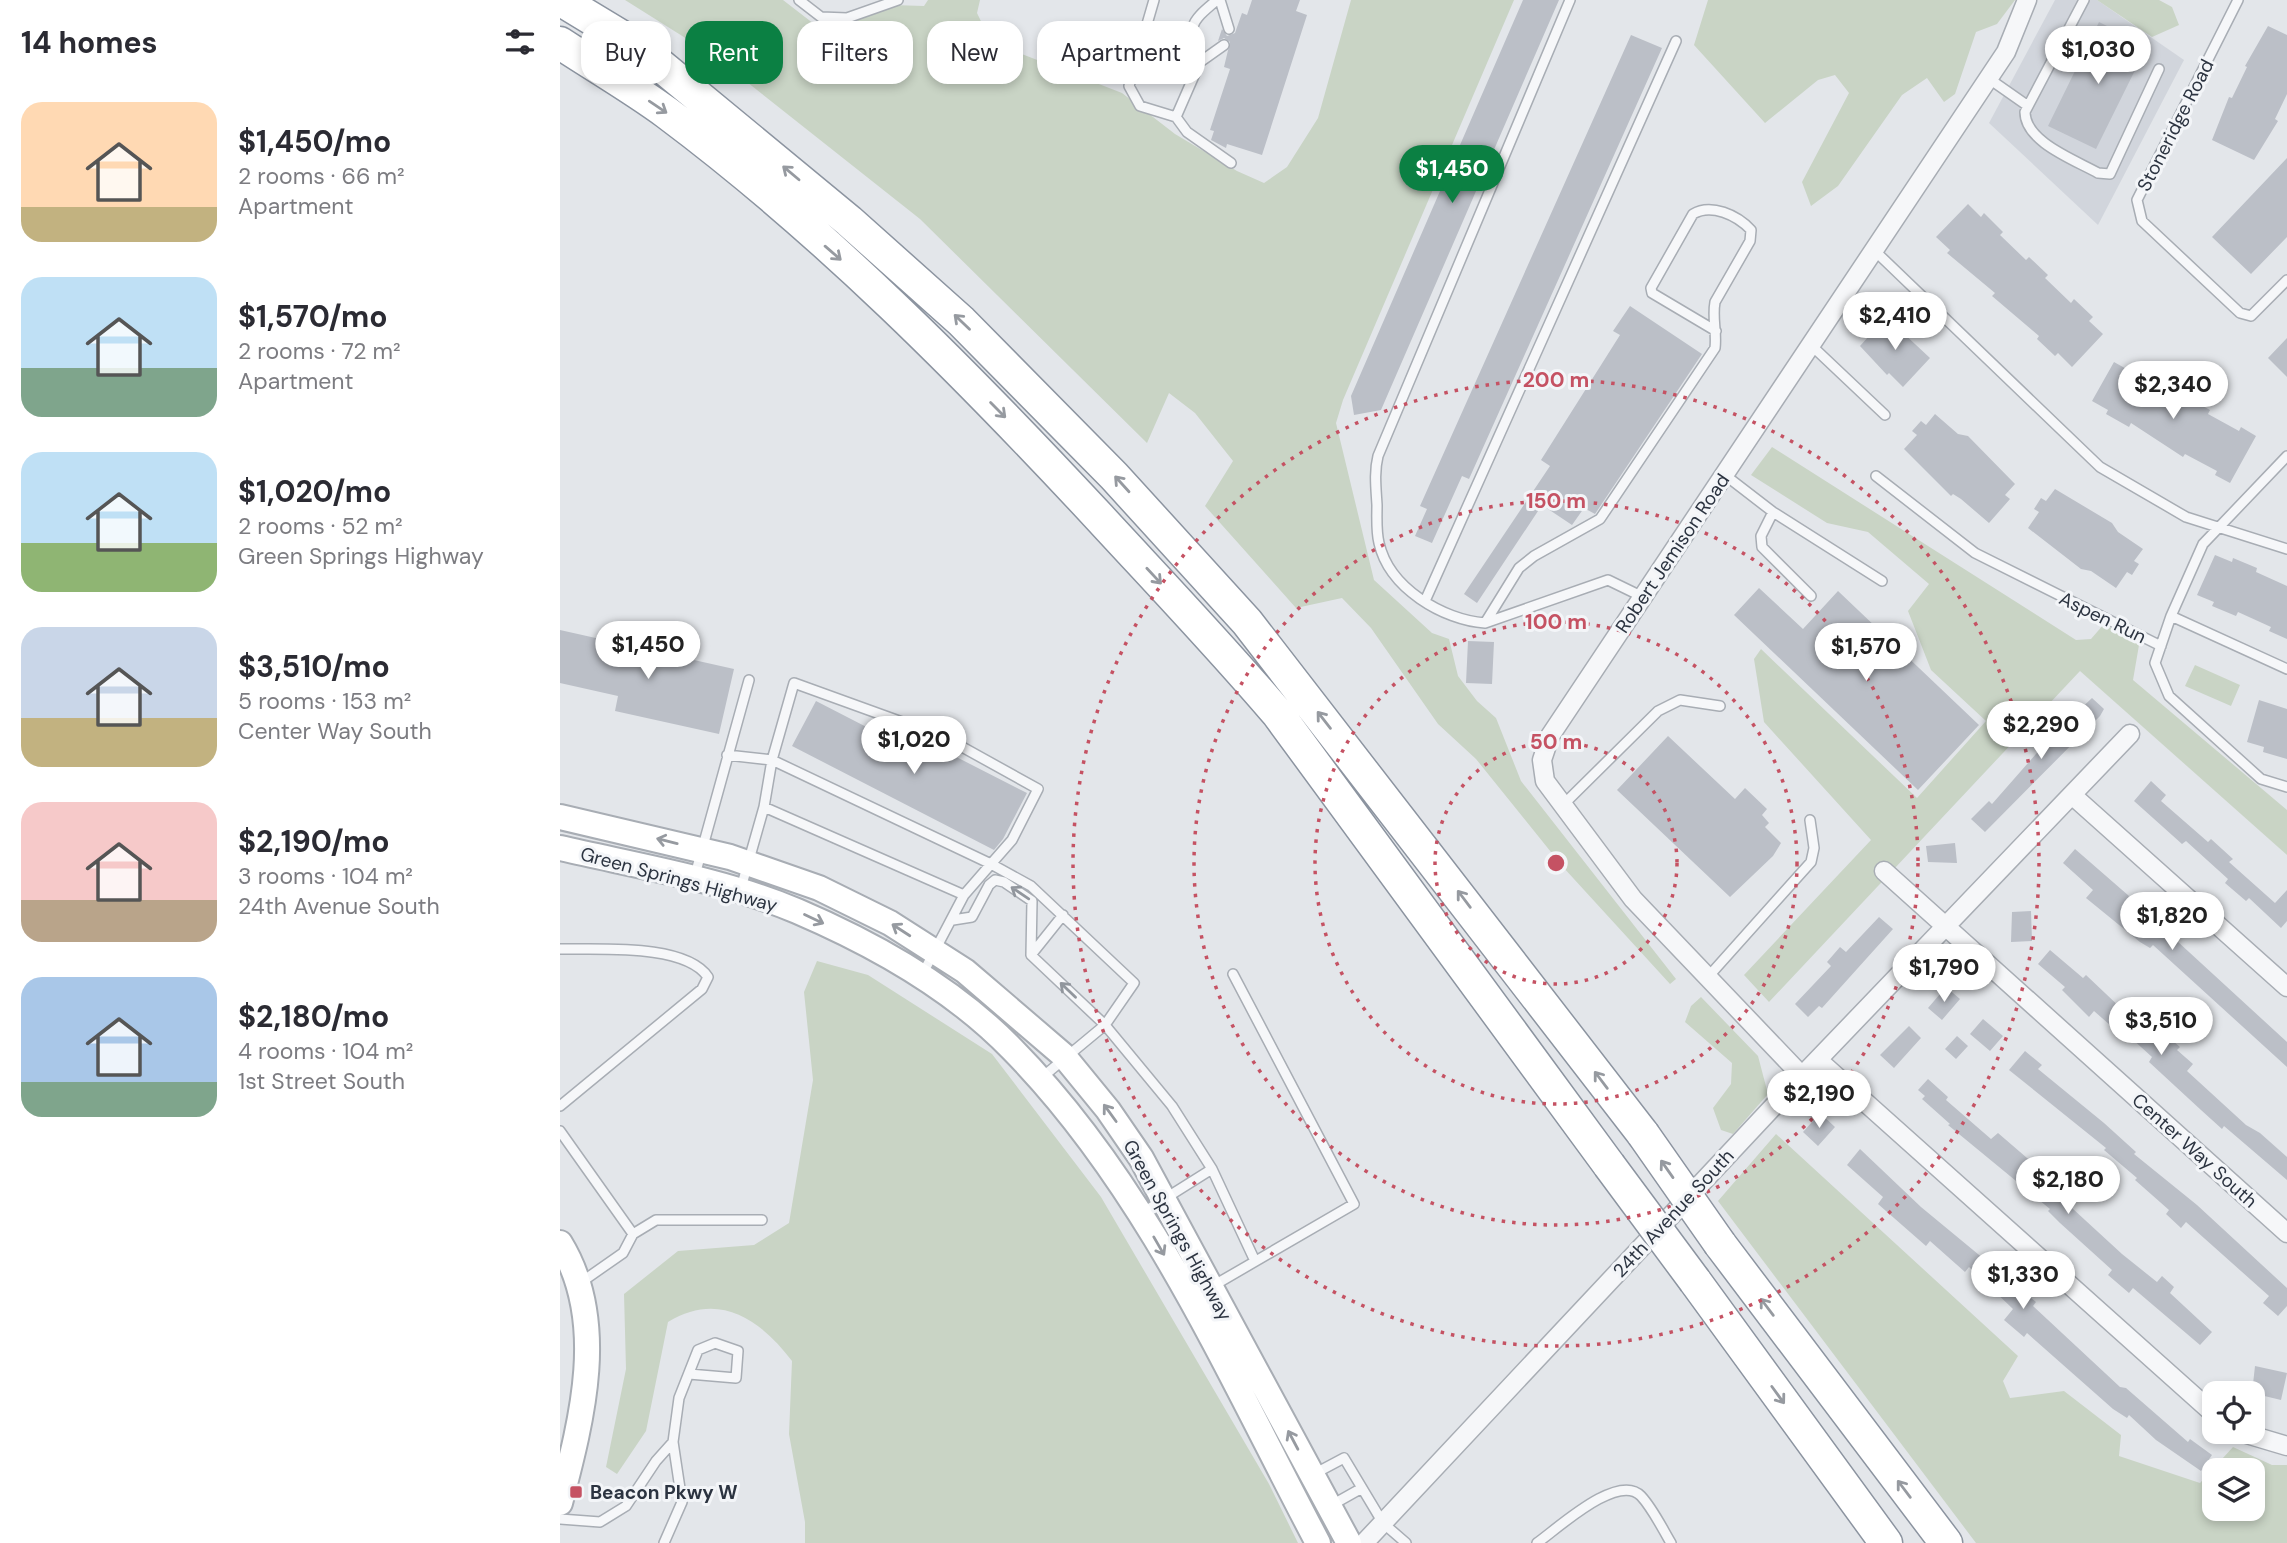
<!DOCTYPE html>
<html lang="en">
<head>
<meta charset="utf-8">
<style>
	:root { --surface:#fff; --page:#f2f2f3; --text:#2b2b33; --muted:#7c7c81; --accent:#0b8043 }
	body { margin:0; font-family:"DM Sans",sans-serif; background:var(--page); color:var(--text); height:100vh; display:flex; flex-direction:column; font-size:26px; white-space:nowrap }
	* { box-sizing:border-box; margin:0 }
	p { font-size:23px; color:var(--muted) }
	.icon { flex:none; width:38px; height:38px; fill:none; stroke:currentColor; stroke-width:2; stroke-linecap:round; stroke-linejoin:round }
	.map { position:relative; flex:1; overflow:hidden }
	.side { display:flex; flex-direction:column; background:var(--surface); width:560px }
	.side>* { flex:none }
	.banner { position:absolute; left:21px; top:21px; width:665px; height:63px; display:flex; gap:14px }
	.fabs { position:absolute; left:1642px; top:1381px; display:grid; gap:14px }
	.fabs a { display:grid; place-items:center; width:63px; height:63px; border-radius:14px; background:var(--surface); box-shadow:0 4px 10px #0003; font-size:35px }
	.price { position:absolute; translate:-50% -60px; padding:0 16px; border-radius:24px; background:#fff; color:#222; font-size:23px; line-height:46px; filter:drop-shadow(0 2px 4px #0008) }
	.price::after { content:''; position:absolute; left:50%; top:42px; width:21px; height:16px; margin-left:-10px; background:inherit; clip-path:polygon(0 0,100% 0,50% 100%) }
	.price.on { background:var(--accent); color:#fff }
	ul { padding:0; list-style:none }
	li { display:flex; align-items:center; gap:21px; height:175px; padding:0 21px }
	li span { display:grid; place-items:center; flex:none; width:196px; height:140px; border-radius:21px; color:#555 }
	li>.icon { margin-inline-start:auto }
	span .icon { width:84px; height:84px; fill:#fffc; stroke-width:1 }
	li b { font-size:30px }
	h2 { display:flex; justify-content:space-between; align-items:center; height:84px; padding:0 21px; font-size:30px }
	.pill { padding:0 24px; border-radius:21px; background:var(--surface); box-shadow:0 4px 10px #0003; font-size:24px; line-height:63px }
	.pill.on { background:var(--accent); color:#fff }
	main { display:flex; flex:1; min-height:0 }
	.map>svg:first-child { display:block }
	.built { fill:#d1d5dc }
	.green { fill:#c9d4c5; fill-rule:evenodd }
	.building { fill:#bbbfc7 }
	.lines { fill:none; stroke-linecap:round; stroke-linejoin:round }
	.lane-casing { stroke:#a8adb4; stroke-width:12 }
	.street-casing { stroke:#a8adb4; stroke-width:21 }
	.secondary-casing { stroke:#a8adb4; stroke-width:28 }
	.highway-casing { stroke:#8c94a0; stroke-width:35 }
	.lane { stroke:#f6f7f9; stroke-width:9 }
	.street { stroke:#f6f7f9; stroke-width:18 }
	.secondary { stroke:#fff; stroke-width:24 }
	.highway { stroke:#fff; stroke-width:32 }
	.highway-bridge-casing { stroke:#8c94a0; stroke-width:35; stroke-linecap:butt }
	.highway-bridge { stroke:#fff; stroke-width:32 }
	.oneway { stroke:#969aa0 }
	.oneway2 { stroke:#91969d }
	.ring { fill:none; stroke:#c55263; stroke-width:3.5; stroke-dasharray:3.5 7 }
	.poi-dot { fill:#c55263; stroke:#f3f5f8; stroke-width:2.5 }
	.labels { text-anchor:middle; stroke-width:6; stroke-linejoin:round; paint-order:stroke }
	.street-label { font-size:19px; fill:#2c3441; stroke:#f3f5f8 }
	.poi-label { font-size:19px; font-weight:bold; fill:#2c3441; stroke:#f3f5f8; text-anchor:start }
	.centre { fill:#c55263; stroke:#f3f5f8; stroke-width:3.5 }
	.ring-label { font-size:21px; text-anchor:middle; font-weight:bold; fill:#c55263; stroke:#f3f5f8; stroke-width:6; stroke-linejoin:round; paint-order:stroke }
</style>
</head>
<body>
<main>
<section class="side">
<h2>14 homes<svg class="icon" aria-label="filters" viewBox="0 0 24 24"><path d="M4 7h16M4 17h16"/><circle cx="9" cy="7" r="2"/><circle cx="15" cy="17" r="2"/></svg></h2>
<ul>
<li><span style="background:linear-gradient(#ffd9b3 75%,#c2b280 0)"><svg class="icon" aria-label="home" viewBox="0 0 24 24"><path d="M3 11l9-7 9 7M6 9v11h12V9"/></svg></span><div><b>$1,450/mo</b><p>2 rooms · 66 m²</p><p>Apartment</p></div></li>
<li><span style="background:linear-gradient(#bfe0f5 65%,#7fa58c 0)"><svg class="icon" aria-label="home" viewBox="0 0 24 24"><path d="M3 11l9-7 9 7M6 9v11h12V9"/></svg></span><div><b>$1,570/mo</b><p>2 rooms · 72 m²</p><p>Apartment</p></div></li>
<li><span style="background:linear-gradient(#bfe0f5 65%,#8fb573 0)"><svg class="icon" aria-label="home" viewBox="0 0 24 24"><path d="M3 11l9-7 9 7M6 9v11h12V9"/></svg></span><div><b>$1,020/mo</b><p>2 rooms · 52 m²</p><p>Green Springs Highway</p></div></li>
<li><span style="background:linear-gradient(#c9d6e8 65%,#c2b280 0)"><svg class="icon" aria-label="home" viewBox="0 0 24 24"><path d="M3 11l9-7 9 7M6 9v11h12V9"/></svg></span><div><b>$3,510/mo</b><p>5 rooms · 153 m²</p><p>Center Way South</p></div></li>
<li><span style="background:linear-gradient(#f6c9c9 70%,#b9a48a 0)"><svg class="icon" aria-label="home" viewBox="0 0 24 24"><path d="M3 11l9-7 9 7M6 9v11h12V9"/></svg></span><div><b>$2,190/mo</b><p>3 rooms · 104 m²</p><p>24th Avenue South</p></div></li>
<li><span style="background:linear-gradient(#a9c7e8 75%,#7fa58c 0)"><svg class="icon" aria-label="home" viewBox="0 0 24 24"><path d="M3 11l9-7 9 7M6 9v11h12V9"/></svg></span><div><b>$2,180/mo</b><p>4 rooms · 104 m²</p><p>1st Street South</p></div></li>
</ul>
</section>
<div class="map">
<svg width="1727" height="1543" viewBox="0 0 1727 1543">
	<rect width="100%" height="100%" fill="#e3e6ea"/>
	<path class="built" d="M1495 0H1537L1624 60 1538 225 1429 123Z"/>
	<path class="green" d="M65 0H223L267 34 332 5 364 6 368 0H420L417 13 431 42 562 93 615 134 677 171 704 183 727 167 758 118 791 0H954L783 400 776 423 814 580 872 633 889 639 898 676 917 701 936 718 961 781 1116 979 1110 984 1003 867 916 759 878 724 811 628 782 598 736 608 645 506 673 461 635 413 609 393 587 443 360 219 154 56Z
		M1148 0H1455L1437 24 1416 32 1395 94 1384 102 1367 78 1342 95 1278 186 1251 206 1242 182 1289 93 1275 75 1258 80 1205 123 1134 45Z
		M1537 0H1599L1612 7 1619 25 1592 37Z
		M1212 447 1516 640 1531 639 1544 624 1579 645 1573 680 1727 810V855L1520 671 1209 1002 1184 975 1311 840 1204 722 1194 659 1201 649 1357 798 1426 721 1371 670 1348 611 1369 584 1308 532 1267 523 1191 475Z
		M1635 665 1680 685 1671 706 1625 686Z
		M257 961 308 975 432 1054 541 1197 709 1484 738 1543H245V1522L229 1434 232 1361C200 1319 159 1291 108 1322L86 1431 57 1474 46 1467 66 1369 64 1294 118 1251 194 1245 229 1223 253 1080 244 992Z
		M1141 997 1198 1056 1208 1094 1173 1134 1161 1130 1153 1108 1171 1084 1172 1063 1125 1022 1131 1006Z
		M1216 1134 1458 1356 1443 1381 1450 1398 1504 1391 1561 1435 1559 1456 1640 1483 1673 1447 1712 1465H1727V1543H1416L1158 1201ZM1654 1470H1692V1508H1654Z"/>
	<path class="building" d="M692 0H740L736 11 747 15 702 155 667 144 666 148 651 140 654 131 650 130 670 69 664 67 670 42 664 38 658 41 662 29 667 36 675 33 682 13 687 15Z
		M963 0H999L821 410 794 415 791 396Z
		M1539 22 1587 46 1536 149 1488 126Z
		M1708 26 1727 35V94L1715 119 1718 121 1694 160 1652 140 1669 97 1672 98 1687 67 1685 66Z
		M1071 35 1102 48 909 479 902 476 872 543 855 536 867 509 860 506Z
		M1727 158V237L1691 274 1652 237Z
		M1408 204 1421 217 1424 213 1443 232 1440 235 1466 260 1469 257 1488 275 1485 278 1511 303 1514 299 1533 317 1529 321 1543 334 1512 367 1498 353 1495 356 1477 339 1479 336 1432 296 1435 293 1387 253 1390 250 1376 237Z
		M1070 306 1142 354 1035 514 1024 508 1012 525 982 505 917 603 904 594 990 466 981 460 1060 335 1053 331Z
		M1326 317 1370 358 1343 387 1329 373 1327 375 1300 346Z
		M1727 338V377L1708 358Z
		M1554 362 1570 371 1573 367 1596 380 1593 384 1625 401 1627 397 1650 410 1648 414 1679 431 1681 427 1696 436 1670 483 1655 475 1657 471 1625 454 1623 457 1571 423 1569 427 1546 414 1548 410 1532 401Z
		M1375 414 1398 434 1408 436 1455 484 1445 495 1450 499 1429 523 1401 499 1393 494 1391 496 1344 449 1357 435 1352 431 1361 421 1366 425Z
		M1495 489 1552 523 1558 532 1583 549 1574 561 1579 564 1572 575 1567 572 1556 588 1531 571 1521 569 1468 528 1479 512 1474 509 1481 498 1486 501Z
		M1655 555 1672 562 1673 558 1697 568 1696 572 1727 586V639L1709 631 1711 627 1678 612 1676 616 1652 606 1654 602 1637 595Z
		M1199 588 1243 629 1278 591 1419 725 1358 790 1174 615Z
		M0 630 174 669 159 734 55 711 58 696 0 683Z
		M908 641 934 642 932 684 906 683Z
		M1532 698 1544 709 1540 716 1425 832 1411 819 1429 801 1432 804 1504 722 1496 714 1504 704 1515 714Z
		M1699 700 1727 709V759L1703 752 1704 747 1687 742Z
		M256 701 355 752 361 739 467 793 443 839 434 850 232 746Z
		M1108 736 1175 799 1185 788 1207 809 1202 815 1209 823 1205 827 1221 843 1213 856 1170 897 1057 790Z
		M1591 781 1606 795 1601 801 1648 842 1651 839 1673 859 1669 862 1715 903 1727 890V921L1721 928 1689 898 1686 901 1665 883 1668 879 1626 841 1622 844 1574 801Z
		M1395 843 1397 863 1368 862 1366 846Z
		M1515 849 1569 896 1566 901 1614 944 1617 941 1727 1042V1067L1593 945 1590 948 1580 942 1526 898 1533 890 1503 863Z
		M1471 911 1472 941 1451 942 1452 912Z
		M1319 917 1333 929 1262 1008 1259 1006 1248 1017 1235 1004 1271 966 1267 962 1280 947 1286 952Z
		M1490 950 1523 978 1526 975 1584 1030 1591 1022 1620 1047 1617 1050 1633 1064 1627 1071 1686 1125 1700 1133 1727 1157V1180L1664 1126 1662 1129 1641 1110 1589 1062 1592 1057 1570 1037 1567 1040 1534 1011 1529 1017 1502 990 1505 987 1478 964Z
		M1386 987 1400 999 1382 1020 1368 1008Z
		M1423 1019 1443 1036 1430 1051 1410 1034Z
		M1349 1026 1361 1038 1334 1068 1320 1055Z
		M1397 1036 1408 1046 1396 1059 1385 1049Z
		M1465 1051 1482 1065 1478 1069 1544 1123 1576 1152 1574 1154 1637 1205 1727 1288V1306L1718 1316 1703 1303 1709 1296 1626 1222 1621 1228 1606 1214 1609 1210 1575 1180 1577 1178 1544 1150 1546 1148 1449 1070Z
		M1368 1079 1388 1097 1386 1100 1431 1139 1438 1133 1474 1164 1472 1169 1488 1186 1562 1254 1597 1282 1602 1276 1614 1287 1610 1293 1652 1332 1640 1345 1573 1288 1569 1293 1548 1275 1552 1270 1500 1223 1488 1211 1490 1209 1388 1125 1390 1124 1362 1099 1365 1096 1358 1090Z
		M1260 1113 1275 1127 1258 1146 1243 1132Z
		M1300 1149 1361 1207 1476 1302 1473 1306 1560 1387 1566 1388 1628 1442 1630 1439 1652 1455 1641 1471 1596 1440 1569 1415 1567 1418 1553 1409 1467 1333 1464 1337 1444 1320 1453 1309 1409 1267 1405 1272 1370 1241 1366 1246 1318 1204 1323 1197 1287 1165Z
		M1695 1366 1727 1373 1721 1400 1692 1393Z"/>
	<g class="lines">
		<g class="lane-casing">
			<path id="lane" d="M239 0 261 17 287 18 338 0
				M594 0 569 86 580 106 616 117 640 62C628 26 628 24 657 0
				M660 0 669 29
				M1010 0 818 456C814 472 816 488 817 505 817 517 816 531 819 543 829 588 883 620 925 623L1048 580 1083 597
				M1524 0 1465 112C1465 142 1515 160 1538 173L1550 174 1599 69
				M1678 0 1577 200 1582 221 1680 313 1691 316 1727 280
				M640 62 664 45
				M1428 78 1468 106
				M616 117 627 132 671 163
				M1315 251 1540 467 1626 517 1727 549
				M1252 346 1325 415
				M1727 456 1643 544 1611 616 1595 663 1609 696 1701 779 1727 787
				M1165 475 1213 512 1322 581
				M1316 476 1415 553 1601 646
				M1213 512 1201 536 1202 547 1251 596
				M865 601 1116 41
				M1611 616 1727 669
				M925 623 959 568 974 556 1040 519 1155 348C1157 332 1152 318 1155 302L1190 241 1191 230C1177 215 1151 203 1133 214L1091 288 1092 293 1156 331
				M234 683 386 738 478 789 452 840 431 864 212 760Z
				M167 755 212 760 204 807
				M1003 805 1098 711 1120 700 1160 706
				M135 875 189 680
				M181 888 204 807 404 895
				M0 949C38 950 125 943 148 977L142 989 0 1106
				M471 955 503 915
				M362 975 404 895 431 864 471 886 574 983 545 1025 471 955 472 901 444 882 435 880 429 885 412 917 393 920
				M1148 977 1251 862 1254 848 1250 820
				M480 1079 545 1025 612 1106 652 1169
				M0 1131 73 1234 63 1253 20 1283
				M582 1213 652 1169 695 1261
				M73 1234 96 1220H202
				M651 1287 794 1204 673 974
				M752 1475 784 1458 823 1523 846 1543
				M770 1506 802 1488
				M0 1519 40 1522 66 1506 96 1461 113 1442 119 1398 138 1350 155 1343 178 1351 176 1378 129 1374
				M104 1543 122 1502 113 1442
				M977 1543C997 1529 1058 1472 1081 1496 1093 1509 1102 1528 1111 1543"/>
		</g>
		<g class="street-casing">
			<path id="street" d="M1512 795 1727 987
				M1324 871 1727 1233
				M1258 1060 1654 1414
				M1242 1076 1073 899 985 781 982 760 990 736 1446 52 1467 0
				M1680 1432 1727 1446
				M804 1543 1242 1076 1570 734"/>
		</g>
		<g class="secondary-casing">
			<path id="secondary" d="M0 817 170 857 259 888 330 923 405 971 503 1055 548 1110 581 1158 789 1543
				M0 848C78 866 164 880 237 911 314 944 393 988 452 1049 588 1187 668 1373 758 1543
				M0 1243C48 1321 22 1419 0 1503"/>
		</g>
		<g class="highway-casing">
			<path id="highway" d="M1 0 77 46 289 221 401 321 554 476 687 622 1083 1134
				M0 43C35 66 73 88 107 113 265 231 406 374 540 518 600 583 661 647 718 714L1049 1165
				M1160 1244 1386 1543
				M1135 1281 1326 1543"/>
		</g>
		<use href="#lane" class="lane"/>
		<use href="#street" class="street"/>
		<use href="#secondary" class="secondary"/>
		<use href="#highway" class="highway"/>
		<g class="highway-bridge-casing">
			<path id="highway-bridge" d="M1083 1134 1160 1244
				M1049 1165 1135 1281"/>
		</g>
		<use href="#highway-bridge" class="highway-bridge"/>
	</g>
	<defs><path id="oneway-shaft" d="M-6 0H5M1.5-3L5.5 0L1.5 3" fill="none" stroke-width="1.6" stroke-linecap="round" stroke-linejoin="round" transform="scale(1.75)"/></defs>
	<g class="oneway">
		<use href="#oneway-shaft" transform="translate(98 107) rotate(34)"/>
		<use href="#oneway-shaft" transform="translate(231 173) rotate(-140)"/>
		<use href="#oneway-shaft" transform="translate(273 253) rotate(41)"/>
		<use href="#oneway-shaft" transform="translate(402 322) rotate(-136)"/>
		<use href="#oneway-shaft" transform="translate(438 410) rotate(45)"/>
		<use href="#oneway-shaft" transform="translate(562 484) rotate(-132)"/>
		<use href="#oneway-shaft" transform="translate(594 576) rotate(47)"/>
		<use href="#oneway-shaft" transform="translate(764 720) rotate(-128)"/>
		<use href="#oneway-shaft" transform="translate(107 841) rotate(-166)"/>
		<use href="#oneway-shaft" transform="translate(904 899) rotate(-127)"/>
		<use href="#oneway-shaft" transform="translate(254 919) rotate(25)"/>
		<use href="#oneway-shaft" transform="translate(341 930) rotate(-147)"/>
		<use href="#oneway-shaft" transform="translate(1041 1080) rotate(-127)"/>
		<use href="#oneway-shaft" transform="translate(550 1113) rotate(-126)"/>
		<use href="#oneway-shaft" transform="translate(1107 1169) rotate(-125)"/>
		<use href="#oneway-shaft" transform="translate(599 1246) rotate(60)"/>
		<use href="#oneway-shaft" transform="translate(1207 1307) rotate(-127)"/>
		<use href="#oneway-shaft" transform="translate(1218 1395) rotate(54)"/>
		<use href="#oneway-shaft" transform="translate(733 1440) rotate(-118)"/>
		<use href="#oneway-shaft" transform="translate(1344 1489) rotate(-127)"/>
	</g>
	<g class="oneway2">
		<use href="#oneway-shaft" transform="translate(460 893) rotate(-146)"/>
		<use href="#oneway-shaft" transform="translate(508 990) rotate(-136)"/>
	</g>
	<g class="ring">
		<circle cx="996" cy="863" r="121"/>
		<circle cx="996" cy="863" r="241"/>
		<circle cx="996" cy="863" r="362"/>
		<circle cx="996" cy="863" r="483"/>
	</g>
	<rect class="poi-dot" x="9" y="1485" width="14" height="14" rx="3.5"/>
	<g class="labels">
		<g class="street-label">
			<text transform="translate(1615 125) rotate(-63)" y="7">Stoneridge Road</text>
			<text transform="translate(1112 553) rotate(-56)" y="7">Robert Jemison Road</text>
			<text transform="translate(1543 617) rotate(26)" y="7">Aspen Run</text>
			<text transform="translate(119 879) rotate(15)" y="7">Green Springs Highway</text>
			<text transform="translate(1635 1150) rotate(42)" y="7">Center Way South</text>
			<text transform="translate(1113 1213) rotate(-47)" y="7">24th Avenue South</text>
			<text transform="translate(618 1230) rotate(61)" y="7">Green Springs Highway</text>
		</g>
		<g class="poi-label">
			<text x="30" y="1499">Beacon Pkwy W</text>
		</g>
	</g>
	<circle cx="996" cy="863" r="10" class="centre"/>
	<g class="ring-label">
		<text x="996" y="387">200 m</text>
		<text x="996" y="508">150 m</text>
		<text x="996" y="629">100 m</text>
		<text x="996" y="749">50 m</text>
	</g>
</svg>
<div class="fabs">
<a><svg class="icon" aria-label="locate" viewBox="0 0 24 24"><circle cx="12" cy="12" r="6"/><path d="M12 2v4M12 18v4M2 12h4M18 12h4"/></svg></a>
<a><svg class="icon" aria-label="layers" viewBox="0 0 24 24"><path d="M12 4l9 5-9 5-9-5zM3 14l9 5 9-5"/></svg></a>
</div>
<b class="price" style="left:1538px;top:86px">$1,030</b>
<b class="price on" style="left:892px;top:205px">$1,450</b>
<b class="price" style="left:1335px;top:352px">$2,410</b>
<b class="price" style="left:1613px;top:421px">$2,340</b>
<b class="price" style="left:88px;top:681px">$1,450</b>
<b class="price" style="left:1306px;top:683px">$1,570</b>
<b class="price" style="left:1481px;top:761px">$2,290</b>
<b class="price" style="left:354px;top:776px">$1,020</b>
<b class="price" style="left:1612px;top:952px">$1,820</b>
<b class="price" style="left:1384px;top:1004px">$1,790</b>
<b class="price" style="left:1601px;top:1057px">$3,510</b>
<b class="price" style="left:1259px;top:1130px">$2,190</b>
<b class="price" style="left:1508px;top:1216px">$2,180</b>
<b class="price" style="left:1463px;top:1311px">$1,330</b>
<div class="banner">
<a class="pill">Buy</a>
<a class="pill on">Rent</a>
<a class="pill">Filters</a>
<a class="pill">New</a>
<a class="pill">Apartment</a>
</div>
</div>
</main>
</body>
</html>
